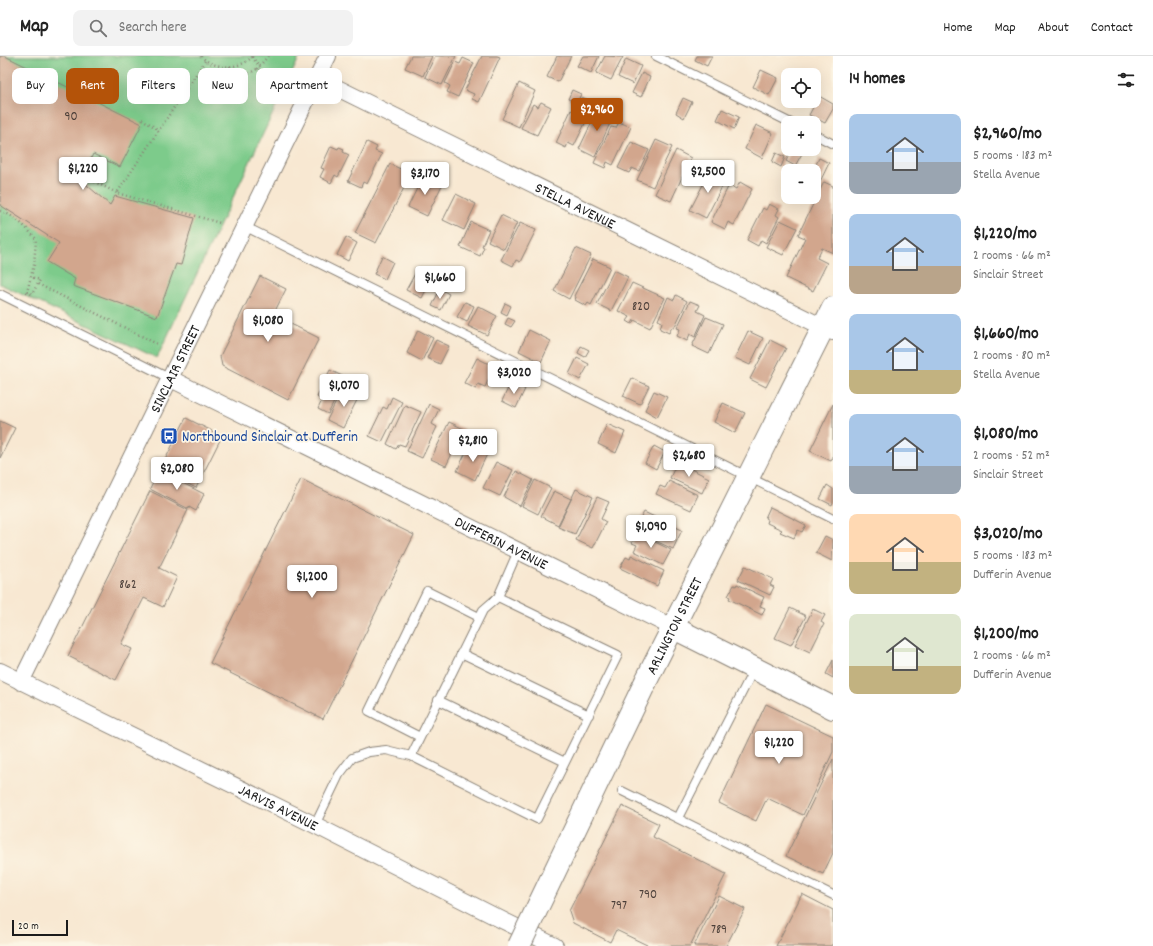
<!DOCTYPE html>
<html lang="en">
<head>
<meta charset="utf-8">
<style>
	:root { --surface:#fff; --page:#f2f2f2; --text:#222; --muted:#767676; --line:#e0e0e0; --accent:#b45309 }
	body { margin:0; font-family:Dekko,sans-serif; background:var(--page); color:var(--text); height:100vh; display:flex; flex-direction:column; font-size:15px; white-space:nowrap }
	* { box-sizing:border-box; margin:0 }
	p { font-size:13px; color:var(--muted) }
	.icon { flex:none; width:22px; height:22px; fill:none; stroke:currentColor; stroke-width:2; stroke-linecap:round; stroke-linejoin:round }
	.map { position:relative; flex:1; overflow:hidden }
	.panel { display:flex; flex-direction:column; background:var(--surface); width:320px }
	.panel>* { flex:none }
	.top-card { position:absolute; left:12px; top:12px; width:380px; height:36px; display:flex; gap:8px }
	.controls { position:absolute; left:781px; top:12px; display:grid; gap:8px }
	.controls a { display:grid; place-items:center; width:40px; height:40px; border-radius:8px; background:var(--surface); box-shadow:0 4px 16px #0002; font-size:20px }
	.scale { position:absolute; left:12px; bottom:10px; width:56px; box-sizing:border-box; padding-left:4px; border:2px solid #1c1c1c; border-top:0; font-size:11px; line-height:14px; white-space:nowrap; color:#1c1c1c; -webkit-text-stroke:3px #fcf5e5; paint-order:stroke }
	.price { position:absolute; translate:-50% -34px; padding:0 9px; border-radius:4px; background:#fff; color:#222; font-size:13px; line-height:26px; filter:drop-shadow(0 1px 2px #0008) }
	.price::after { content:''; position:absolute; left:50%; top:24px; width:12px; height:9px; margin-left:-6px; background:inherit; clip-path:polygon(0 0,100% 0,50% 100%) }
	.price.on { background:var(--accent); color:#fff }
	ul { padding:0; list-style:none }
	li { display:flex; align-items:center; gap:12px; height:100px; padding:0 16px }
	li span { display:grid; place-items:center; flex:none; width:112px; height:80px; border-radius:8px; color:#555 }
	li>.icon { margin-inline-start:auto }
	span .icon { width:48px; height:48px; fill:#fffc; stroke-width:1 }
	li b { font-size:17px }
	h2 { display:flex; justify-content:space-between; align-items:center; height:48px; padding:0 16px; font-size:17px }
	.pill { padding:0 14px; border-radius:8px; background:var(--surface); box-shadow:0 4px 16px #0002; font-size:14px; line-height:36px }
	.pill.on { background:var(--accent); color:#fff }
	header { display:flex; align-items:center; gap:24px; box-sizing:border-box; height:56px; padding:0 20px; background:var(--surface); border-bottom:1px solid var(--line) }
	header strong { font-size:19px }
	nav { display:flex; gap:22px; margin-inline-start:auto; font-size:14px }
	.search { width:280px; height:36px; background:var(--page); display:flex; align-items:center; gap:10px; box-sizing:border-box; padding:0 14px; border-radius:8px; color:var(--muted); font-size:15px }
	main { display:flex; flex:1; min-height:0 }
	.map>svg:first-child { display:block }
	.green { fill:#7dcb8b; stroke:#4c7454 }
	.building { fill:#d2a68d }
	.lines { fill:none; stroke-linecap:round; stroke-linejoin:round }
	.lane-casing { stroke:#8a8277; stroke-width:10 }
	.street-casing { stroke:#8a8277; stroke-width:18 }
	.secondary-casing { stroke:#8a8277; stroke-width:24 }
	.path { stroke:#8a8277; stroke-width:2.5; stroke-dasharray:1 3; stroke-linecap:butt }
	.lane { stroke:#fff; stroke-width:8 }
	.street { stroke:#fff; stroke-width:16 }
	.secondary { stroke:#fff; stroke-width:22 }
	.secondary-bridge-casing { stroke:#8a8277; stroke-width:24; stroke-linecap:butt }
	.secondary-bridge { stroke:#fff; stroke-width:22 }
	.labels { text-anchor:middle; stroke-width:3.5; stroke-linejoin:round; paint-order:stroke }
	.number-label { font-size:13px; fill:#4a3e38 }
	.street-label { font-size:15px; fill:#1c1c1c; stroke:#fcf5e5 }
	.transit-label { font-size:15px; fill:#164399; stroke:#fcf5e5; text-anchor:start }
</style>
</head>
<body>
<header>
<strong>Map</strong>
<div class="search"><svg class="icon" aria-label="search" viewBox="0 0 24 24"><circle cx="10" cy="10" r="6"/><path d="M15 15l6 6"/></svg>Search here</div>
<nav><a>Home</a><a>Map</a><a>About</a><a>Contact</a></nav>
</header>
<main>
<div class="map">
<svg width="833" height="890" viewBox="0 0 833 890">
	<rect width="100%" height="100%" fill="#fcf5e5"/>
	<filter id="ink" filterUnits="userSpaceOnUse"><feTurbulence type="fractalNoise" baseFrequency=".025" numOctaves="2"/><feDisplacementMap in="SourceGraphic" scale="8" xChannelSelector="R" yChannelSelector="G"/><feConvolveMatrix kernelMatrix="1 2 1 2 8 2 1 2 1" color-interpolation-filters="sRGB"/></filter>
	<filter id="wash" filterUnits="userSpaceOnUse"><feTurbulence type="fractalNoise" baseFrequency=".012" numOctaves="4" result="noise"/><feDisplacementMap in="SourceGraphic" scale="16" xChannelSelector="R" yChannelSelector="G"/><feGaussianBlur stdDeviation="0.9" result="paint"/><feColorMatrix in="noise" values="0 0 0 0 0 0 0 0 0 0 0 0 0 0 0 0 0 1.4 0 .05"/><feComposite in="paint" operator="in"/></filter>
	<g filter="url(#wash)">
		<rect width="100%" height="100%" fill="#f8e8d2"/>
		<path class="green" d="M0 0H300L157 302 0 228Z"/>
		<g id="blocks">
			<path class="building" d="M0 0H5L142 68 120 111 93 98 81 124 110 149 115 140 194 162 181 209 176 208 157 261 73 230 75 223 47 206 59 187 0 149Z
				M411 0H432L423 20 405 12Z
				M435 0H456L442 29 425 21Z
				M482 0H497L500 1 479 46 472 43 474 38 465 34Z
				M557 0H571L558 26 547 21Z
				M583 0H599L591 17 577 10Z
				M605 0 623 1 611 24 596 17Z
				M697 0H712L707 10 695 4Z
				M463 2 474 7 458 41 447 36 450 30 445 27 455 6 460 8Z
				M626 3 641 10 633 28 618 21Z
				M761 14 778 22 769 39 753 31Z
				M642 17 650 21 641 41 632 37Z
				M814 23 820 26 814 38Z
				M519 27 535 35 519 71 502 63Z
				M572 34 581 38 577 47 568 43Z
				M819 40 833 48V53L825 67 809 59Z
				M582 41 595 47 574 90 568 87 566 92 556 87 571 54 575 56Z
				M683 42 692 46 684 62 676 57Z
				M541 46 551 51 537 79 521 72 533 48 538 51Z
				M599 51 614 58 595 101 579 93Z
				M722 53 739 61 734 73 717 64Z
				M619 66 631 71 613 109 607 106 605 112 594 107 611 71 616 72Z
				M756 69 773 77 762 102 745 93Z
				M656 84 672 91 653 131 637 124Z
				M367 86 377 91 375 95 382 98 367 128 363 126 361 131 348 125Z
				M631 86 649 94 639 115 632 112 629 117 618 112Z
				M331 90 338 93 339 91 344 93 343 96 349 99 338 121 335 119 331 127 320 121 324 113 321 112Z
				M792 93 804 94 795 110 786 105Z
				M676 94 691 102 671 145 655 138Z
				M776 97 785 101 781 111 772 106Z
				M819 102 829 107 817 132 814 130 813 115Z
				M390 108 411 118 376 187 355 177Z
				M710 115 726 123 706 162 690 154Z
				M423 120 430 124 431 120 437 123 436 127 442 129 427 160 408 151Z
				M740 126 752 133 734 169 728 166 725 173 711 166 729 129 736 133Z
				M824 126 833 130V197L822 192 817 202 827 207 813 235 786 222 805 182 798 179Z
				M456 138 476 148 464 174 443 164Z
				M769 148 779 153 776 159 779 161 766 187 761 184 758 190 747 184 763 152 766 154Z
				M501 159 517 167 504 193 488 185Z
				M780 164 797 172 783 199 766 191Z
				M471 166 489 174 482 190 484 191 480 200 460 191Z
				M520 167 536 174 520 206 516 204 513 210 501 204Z
				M346 181 357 187 348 205 337 199Z
				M576 192 591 199 569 243 554 235Z
				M382 200 393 206 385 223 374 218Z
				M593 203 610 211 591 249 588 247 586 250 575 244 576 241 574 240Z
				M417 214 432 222 422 242 406 234Z
				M614 214 628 221 611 255 597 248Z
				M260 220 286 233 273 259 319 282 288 344 222 310 220 300Z
				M632 227 665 242 650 272 634 264 632 268 627 265 630 261 618 255Z
				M440 233 449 238 441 254 432 250Z
				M676 239 687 245 674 272 672 271 669 277 660 273 662 266 658 264 668 241 674 244Z
				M690 245 700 249 697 255 705 259 695 281 690 278 687 285 677 280 680 273 677 272Z
				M465 246 474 250 467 266 457 261Z
				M505 247 511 250 507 259 501 256Z
				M478 250 497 260 487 279 468 270Z
				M706 261 723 268 709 298 692 290Z
				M508 262 515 265 511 271 505 268Z
				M418 274 433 282 422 305 407 297Z
				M529 274 551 285 541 306 519 295Z
				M748 275 763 282 750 309 735 302Z
				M436 284 449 290 440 308 427 302Z
				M770 284 786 292 766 331 750 323Z
				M581 290 589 294 585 301 578 297Z
				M477 302 495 311 485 331 478 328 476 333 464 327Z
				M577 302 589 308 580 324 569 318Z
				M330 314 346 322 328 358 318 353 322 344 317 341Z
				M632 322 649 330 640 348 623 340Z
				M511 326 525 333 516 352 502 345Z
				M353 332 361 336 343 372 327 364 342 334 350 338Z
				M654 335 667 341 657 361 645 354Z
				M392 341 402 346 382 386 369 380 383 351 387 353Z
				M723 347 745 357 735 377 714 366Z
				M429 348 439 353 432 368 437 371 422 402 407 395Z
				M833 348V402L831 405 810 395Z
				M405 349 421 356 405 390 399 388 396 393 387 388Z
				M186 362 222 380 196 432 160 414Z
				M0 365 15 372 0 402Z
				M449 366 464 373 446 410 431 403Z
				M607 368 625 376 616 397 598 388Z
				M476 390 488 396 475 424 457 415 467 394 473 397Z
				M654 390 665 396 656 413 645 407Z
				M496 406 513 414 500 440 483 432Z
				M677 406 709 422 702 437 670 422Z
				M159 415 204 438 196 455 189 451V453L150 433Z
				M516 415 533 424 520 450 504 441Z
				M301 423 414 479 323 663 210 607Z
				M535 424 551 432 538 458 522 450Z
				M669 425 698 439 691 454 656 438 660 430 665 432Z
				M827 429 833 433V446L832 449 820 443Z
				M576 433 593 441 575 478 558 471Z
				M150 435 188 454 159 512 177 521 163 551 144 542 121 588 132 593 116 624 68 600Z
				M554 435 571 443 558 469 541 460Z
				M597 441 609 446 601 463 606 466 593 492 576 484Z
				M770 451 806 469 802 476 798 474 794 482 780 476 782 474 767 467 768 464 765 462Z
				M644 456 682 474 673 493 634 475Z
				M637 477 671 494 663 509 634 495 637 489 632 487Z
				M825 480 833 484 832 505 816 497Z
				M631 499 664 515 657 530 620 512 626 501 630 503Z
				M745 510 773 523 770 529 774 531 770 539 738 524Z
				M737 528 764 541 760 550 765 552 762 559 729 543 730 541 728 540 734 529 736 530Z
				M790 552 806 560 791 589 775 582Z
				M813 553 825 559 821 566 824 568 810 596 795 589Z
				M833 604V622L826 618Z
				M766 648 833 680V696L803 759 767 742 756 765 719 747Z
				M833 703V797L823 818 786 800Z
				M622 750 659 768 653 781 726 818 690 890H649L616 874 610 886 573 867 569 855Z
				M802 838 833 854V887L831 890H776Z
				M719 840 745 853 726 890H694Z"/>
		</g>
	</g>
	<g filter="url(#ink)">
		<use href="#blocks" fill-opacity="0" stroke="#8a8277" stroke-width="1"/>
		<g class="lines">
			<g class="lane-casing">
				<path id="lane" d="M656 0 791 67
					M814 78 833 88
					M244 170 833 463
					M0 238 169 322
					M461 597 589 659
					M438 644 565 706
					M420 681 369 655 427 535 479 561
					M411 700 537 763 618 599 498 541
					M622 735 833 839
					M678 762 754 613
					M315 769 339 719 352 702 369 696 386 694 411 700 483 554 498 541 518 495"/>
			</g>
			<g class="street-casing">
				<g id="street">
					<path id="s1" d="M317 22 833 276"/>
					<path id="s2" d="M169 322 674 572"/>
					<path id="s3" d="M0 615 315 769 502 864 555 890"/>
					<path id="s4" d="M21 626 328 0"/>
				</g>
			</g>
			<g class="secondary-casing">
				<g id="secondary">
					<path d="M674 572 833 652"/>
					<path id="s5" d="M646 625 833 252"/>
				</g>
			</g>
			<path class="path" d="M201 0C213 14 241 14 253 0
				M252 1 260 11
				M205 5 117 137 220 167
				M230 10 231 23
				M257 13 268 0
				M199 14C220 26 237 25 257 13L284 27 282 30 287 32
				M142 63 159 74
				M87 122 117 137
				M0 155C13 158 28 173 36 183L34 209 27 236 32 238 40 224 31 221
				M38 228 159 289"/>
			<use href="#lane" class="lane"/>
			<use href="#street" class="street"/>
			<use href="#secondary" class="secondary"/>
			<g class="secondary-bridge-casing">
				<path id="secondary-bridge" d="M519 890 646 625"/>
			</g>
			<use href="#secondary-bridge" class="secondary-bridge"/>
		</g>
	</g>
	<defs>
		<g id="bus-square" transform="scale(0.9)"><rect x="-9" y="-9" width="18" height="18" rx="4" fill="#1a4fb4" stroke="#fcf5e5"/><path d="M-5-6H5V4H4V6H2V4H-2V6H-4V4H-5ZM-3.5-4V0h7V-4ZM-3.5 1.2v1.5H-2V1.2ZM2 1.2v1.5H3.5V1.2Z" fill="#fff"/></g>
	</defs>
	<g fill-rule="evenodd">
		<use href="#bus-square" x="169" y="380"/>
	</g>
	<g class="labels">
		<g class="number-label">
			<text x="71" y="64">90</text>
			<text x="641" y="254">820</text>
			<text x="128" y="532">862</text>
			<text x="648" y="842">790</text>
			<text x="619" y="853">797</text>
			<text x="719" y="877">789</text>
		</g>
		<g class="street-label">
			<text dy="5" stroke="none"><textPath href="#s1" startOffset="288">STELLA AVENUE</textPath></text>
			<text dy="5" stroke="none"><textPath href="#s4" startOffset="349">SINCLAIR STREET</textPath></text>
			<text dy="5" stroke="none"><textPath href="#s2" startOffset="371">DUFFERIN AVENUE</textPath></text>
			<text dy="5" stroke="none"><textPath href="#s5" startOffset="62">ARLINGTON STREET</textPath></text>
			<text dy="5" stroke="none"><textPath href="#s3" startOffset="310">JARVIS AVENUE</textPath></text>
		</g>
		<g class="transit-label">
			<text x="182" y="385">Northbound Sinclair at Dufferin</text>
		</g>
	</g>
</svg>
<div class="controls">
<a><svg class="icon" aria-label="locate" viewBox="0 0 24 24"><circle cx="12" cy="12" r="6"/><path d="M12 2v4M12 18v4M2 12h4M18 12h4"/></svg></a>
<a>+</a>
<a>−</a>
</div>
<div class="scale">20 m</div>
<b class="price on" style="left:597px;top:76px">$2,960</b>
<b class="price" style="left:83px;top:135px">$1,220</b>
<b class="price" style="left:708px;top:138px">$2,500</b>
<b class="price" style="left:425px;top:140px">$3,170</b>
<b class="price" style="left:440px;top:244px">$1,660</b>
<b class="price" style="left:268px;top:287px">$1,080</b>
<b class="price" style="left:514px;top:339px">$3,020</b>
<b class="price" style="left:344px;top:352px">$1,070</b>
<b class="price" style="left:473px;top:407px">$2,810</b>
<b class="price" style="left:689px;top:422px">$2,680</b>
<b class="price" style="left:177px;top:435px">$2,080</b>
<b class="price" style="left:651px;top:493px">$1,090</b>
<b class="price" style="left:312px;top:543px">$1,200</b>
<b class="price" style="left:779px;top:709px">$1,220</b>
<div class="top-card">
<a class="pill">Buy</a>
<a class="pill on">Rent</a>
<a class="pill">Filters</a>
<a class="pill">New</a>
<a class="pill">Apartment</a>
</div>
</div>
<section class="panel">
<h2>14 homes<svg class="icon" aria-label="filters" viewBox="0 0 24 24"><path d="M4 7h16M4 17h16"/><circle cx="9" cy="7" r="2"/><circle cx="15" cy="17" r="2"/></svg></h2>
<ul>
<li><span style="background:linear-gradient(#a9c7e8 60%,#9aa5b1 0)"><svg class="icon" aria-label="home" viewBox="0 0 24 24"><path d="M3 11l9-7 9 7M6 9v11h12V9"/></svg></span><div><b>$2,960/mo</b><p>5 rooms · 183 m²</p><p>Stella Avenue</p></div></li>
<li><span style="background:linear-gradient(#a9c7e8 65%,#b9a48a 0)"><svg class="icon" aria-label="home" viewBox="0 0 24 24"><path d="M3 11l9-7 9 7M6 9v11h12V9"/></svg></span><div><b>$1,220/mo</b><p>2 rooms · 66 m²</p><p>Sinclair Street</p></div></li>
<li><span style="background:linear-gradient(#a9c7e8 70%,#c2b280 0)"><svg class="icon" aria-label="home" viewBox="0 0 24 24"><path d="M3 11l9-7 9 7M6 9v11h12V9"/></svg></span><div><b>$1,660/mo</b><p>2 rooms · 80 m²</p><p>Stella Avenue</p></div></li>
<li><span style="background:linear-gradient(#a9c7e8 65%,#9aa5b1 0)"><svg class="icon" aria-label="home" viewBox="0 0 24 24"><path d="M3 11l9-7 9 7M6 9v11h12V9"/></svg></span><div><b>$1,080/mo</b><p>2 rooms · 52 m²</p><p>Sinclair Street</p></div></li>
<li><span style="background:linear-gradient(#ffd9b3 60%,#c2b280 0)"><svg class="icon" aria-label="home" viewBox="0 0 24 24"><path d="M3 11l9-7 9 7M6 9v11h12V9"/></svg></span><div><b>$3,020/mo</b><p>5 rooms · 183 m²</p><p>Dufferin Avenue</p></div></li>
<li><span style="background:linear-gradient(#dfe7d0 65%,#c2b280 0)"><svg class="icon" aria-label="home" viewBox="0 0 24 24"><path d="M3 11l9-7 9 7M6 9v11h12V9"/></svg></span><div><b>$1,200/mo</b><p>2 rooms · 66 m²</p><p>Dufferin Avenue</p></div></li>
</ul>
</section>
</main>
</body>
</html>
